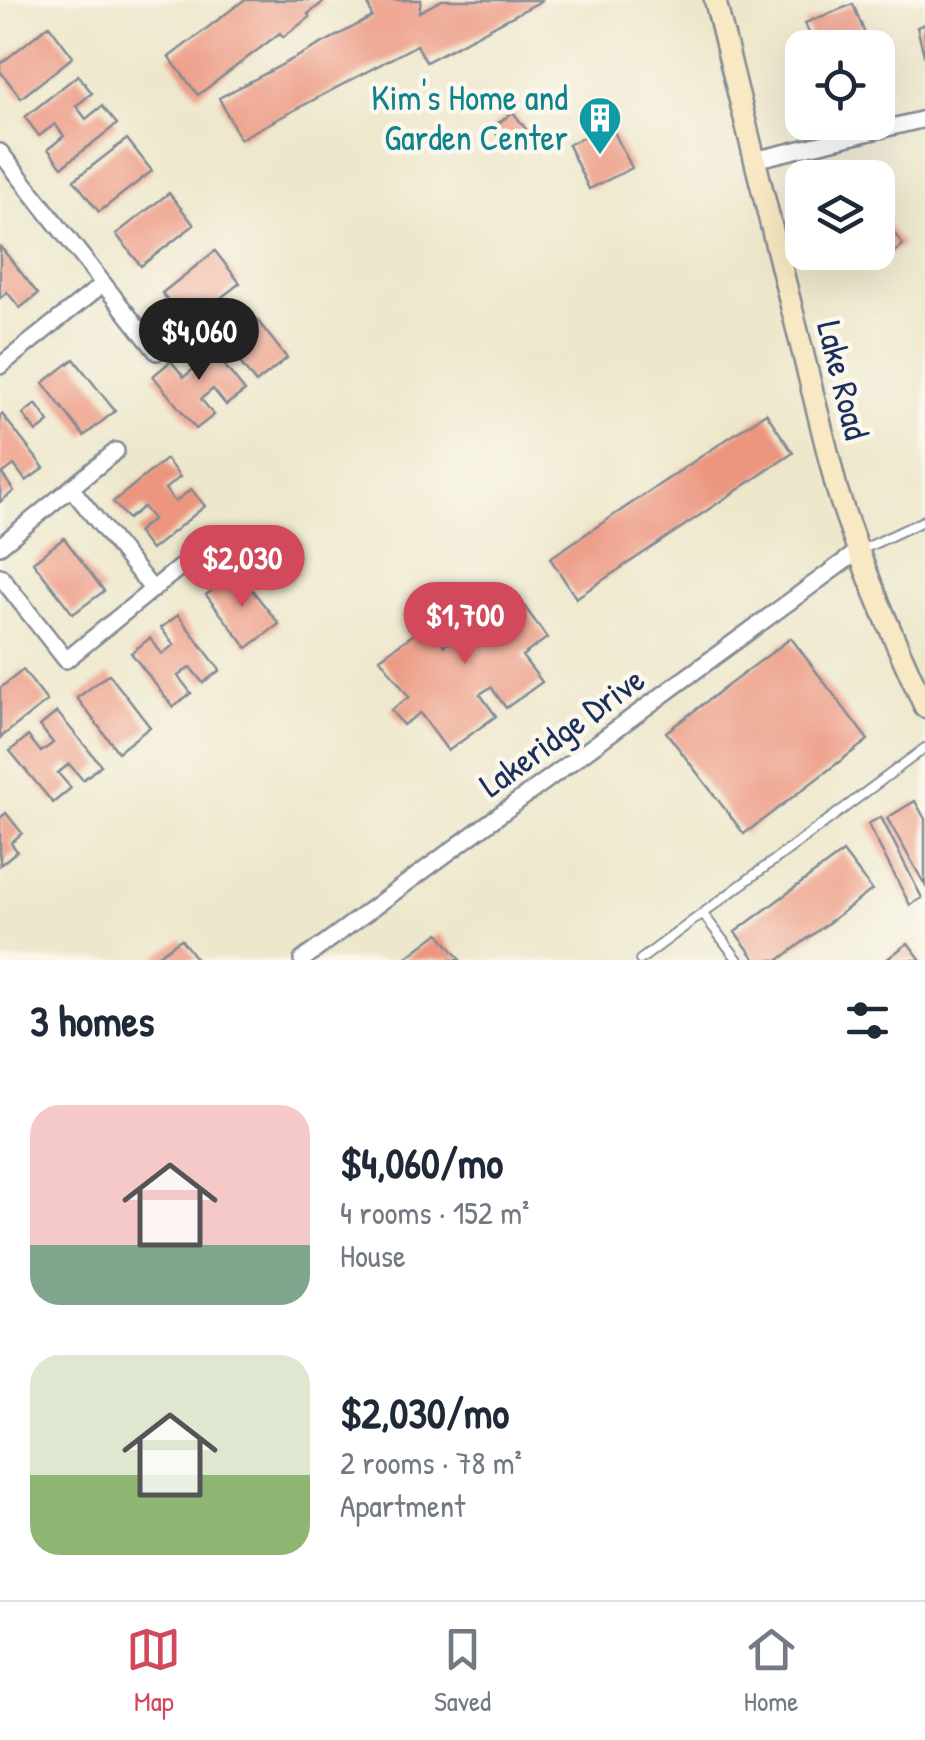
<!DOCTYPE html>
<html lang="en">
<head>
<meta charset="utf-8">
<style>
	:root { --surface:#fff; --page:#f6f6f7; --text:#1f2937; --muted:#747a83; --line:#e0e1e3; --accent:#d1495b }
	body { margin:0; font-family:"Patrick Hand",sans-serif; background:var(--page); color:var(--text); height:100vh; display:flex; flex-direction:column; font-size:38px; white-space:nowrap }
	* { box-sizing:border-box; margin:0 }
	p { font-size:32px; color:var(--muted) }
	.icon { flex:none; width:55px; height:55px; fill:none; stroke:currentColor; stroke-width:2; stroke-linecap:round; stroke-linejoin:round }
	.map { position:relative; height:960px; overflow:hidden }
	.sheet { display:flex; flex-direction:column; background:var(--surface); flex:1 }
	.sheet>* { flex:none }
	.fabs { position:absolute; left:785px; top:30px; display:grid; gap:20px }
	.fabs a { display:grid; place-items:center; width:110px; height:110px; border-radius:20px; background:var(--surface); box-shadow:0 10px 40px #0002; font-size:50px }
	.price { position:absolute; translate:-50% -85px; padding:0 22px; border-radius:35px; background:var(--accent); color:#fff; font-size:32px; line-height:65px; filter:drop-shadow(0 2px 5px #0008) }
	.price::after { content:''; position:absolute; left:50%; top:60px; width:30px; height:22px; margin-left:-15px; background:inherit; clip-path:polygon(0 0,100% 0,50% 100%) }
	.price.active { background:#222; color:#fff }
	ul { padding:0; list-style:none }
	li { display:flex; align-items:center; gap:30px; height:250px; padding:0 30px }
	li span { display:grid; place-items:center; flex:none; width:280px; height:200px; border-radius:30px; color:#555 }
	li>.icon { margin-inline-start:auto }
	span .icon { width:120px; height:120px; fill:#fffc; stroke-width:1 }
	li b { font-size:42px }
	h2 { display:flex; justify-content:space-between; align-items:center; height:120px; padding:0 30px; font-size:42px }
	.tab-bar { display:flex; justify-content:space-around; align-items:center; height:140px; border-top:2px solid var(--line); background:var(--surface); font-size:28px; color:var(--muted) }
	.tab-bar a { display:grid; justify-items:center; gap:5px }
	.tab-bar .active { color:var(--accent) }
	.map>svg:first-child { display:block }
	.building { fill:#ec9680 }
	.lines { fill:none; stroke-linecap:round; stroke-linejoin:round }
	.lane-casing { stroke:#848b94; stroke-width:12 }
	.street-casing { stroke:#848b94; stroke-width:20 }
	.secondary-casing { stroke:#848b94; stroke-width:25 }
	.lane { stroke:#fff; stroke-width:8 }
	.street { stroke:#fff; stroke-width:15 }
	.secondary { stroke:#f8e8c3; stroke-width:20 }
	.labels { text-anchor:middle; stroke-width:9; stroke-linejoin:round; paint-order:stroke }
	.culture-label { font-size:35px; fill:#0d838f; stroke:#fbf7ec; text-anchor:end }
	.street-label { font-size:35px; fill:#1b2f5e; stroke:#fbf7ec }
</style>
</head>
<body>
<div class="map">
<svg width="925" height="960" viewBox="0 0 925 960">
	<rect width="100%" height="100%" fill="#fbf7ec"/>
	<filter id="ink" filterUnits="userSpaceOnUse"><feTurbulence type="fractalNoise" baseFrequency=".01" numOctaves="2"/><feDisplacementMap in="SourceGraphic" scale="20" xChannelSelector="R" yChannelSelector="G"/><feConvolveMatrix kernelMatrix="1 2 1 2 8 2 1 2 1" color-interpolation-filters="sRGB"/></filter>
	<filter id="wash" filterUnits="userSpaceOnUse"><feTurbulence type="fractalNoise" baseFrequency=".0048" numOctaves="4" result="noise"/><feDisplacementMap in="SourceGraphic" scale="40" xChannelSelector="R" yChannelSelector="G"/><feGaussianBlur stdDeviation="2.25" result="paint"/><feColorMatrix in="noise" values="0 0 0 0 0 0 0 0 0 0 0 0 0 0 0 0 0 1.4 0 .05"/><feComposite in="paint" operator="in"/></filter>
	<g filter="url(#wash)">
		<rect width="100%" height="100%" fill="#ede7cb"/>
		<g id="blocks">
			<path class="building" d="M244 0H326L308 14 310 17 283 37 280 33 198 95 169 57Z
				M367 0H421L419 12 442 0H543L426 62 417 45 240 139 219 98 372 17Z
				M853 4 867 39 844 48H815L805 23Z
				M925 24V55H924L917 27Z
				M49 25 73 57 21 98 0 71V64Z
				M78 75 92 93 76 106 86 119 102 106 117 124 62 167 48 149 64 136 55 124 39 136 25 117Z
				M513 112 531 136 510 151 492 128Z
				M610 124 632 168 589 189 568 145Z
				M127 139 152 171 99 212 74 180Z
				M169 193 194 225 141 266 116 234Z
				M878 211 903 245 871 270 857 252H878Z
				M0 246 38 294 20 308 7 292 0 298Z
				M215 251 240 283 187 324 162 293Z
				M238 311 242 317 250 311 287 358 256 383 214 329Z
				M202 337 245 391 226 405 213 389 201 399 214 415 196 429 153 376 171 361 184 377 196 367 184 351Z
				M74 359 115 411 84 436 43 383Z
				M36 404 49 422 36 432 23 414Z
				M766 413 793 453 576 598 550 558Z
				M2 414 44 468 26 481 14 465 2 474 14 491 0 502V416Z
				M166 459 180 477 165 489 175 502 191 489 205 506 151 550 137 532 153 519 143 507 128 519 113 502Z
				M64 538 104 591 73 614 33 562Z
				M237 571 279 624 247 648 206 595Z
				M474 589 495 618 520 600 547 638 522 656 542 682 506 708 491 687 480 694 496 716 448 751 420 713 403 725 391 710 409 697 380 658 428 624 444 646 455 638 438 615Z
				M178 615 220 670 203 683 190 667 178 676 191 693 173 707 131 653 150 638 162 654 174 645 161 628Z
				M791 638 868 740 744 834 666 732Z
				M23 670 47 701 0 738V688Z
				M109 674 150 727 118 752 77 698Z
				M57 712 101 765 83 780 69 764 58 773 71 788 53 803 10 751 28 736 41 752 53 743 40 726Z
				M915 801 925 819V885L887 818Z
				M6 813 22 833 11 843 17 851 0 865V818Z
				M881 817 922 898 910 905 868 824Z
				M843 852 872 890 779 960H756L735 932Z
				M439 933 460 960H403Z
				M181 939 197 960H156L154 958Z
				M908 943 921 960H886Z"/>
		</g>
	</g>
	<g filter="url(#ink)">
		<use href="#blocks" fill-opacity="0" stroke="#848b94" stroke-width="2.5"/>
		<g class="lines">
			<g class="lane-casing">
				<path id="lane" d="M861 550 925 520
					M703 914 738 960
					M640 960 925 748"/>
			</g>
			<g class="street-casing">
				<path id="street" d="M0 152 157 352
					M754 160 925 119
					M0 366 103 284
					M71 488 153 590
					M0 546 116 451
					M0 576 66 660 206 546
					M302 960 857 552"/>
			</g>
			<g class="secondary-casing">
				<path id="secondary" d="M715 0 837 490C861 565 892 636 925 707"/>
			</g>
			<use href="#lane" class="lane"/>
			<use href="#street" class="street"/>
			<use href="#secondary" class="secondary"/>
		</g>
	</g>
	<defs>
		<g id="building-pin" transform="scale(2.25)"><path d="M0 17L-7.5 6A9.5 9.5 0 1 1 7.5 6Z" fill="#0f9aa8" stroke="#fbf7ec"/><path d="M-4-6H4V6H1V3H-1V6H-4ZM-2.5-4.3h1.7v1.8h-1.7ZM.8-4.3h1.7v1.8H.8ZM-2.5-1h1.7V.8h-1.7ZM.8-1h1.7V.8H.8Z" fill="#fff"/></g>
	</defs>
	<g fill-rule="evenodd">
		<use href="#building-pin" x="600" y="118"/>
	</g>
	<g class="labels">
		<g class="culture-label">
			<text x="568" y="110">Kim's Home and<tspan x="568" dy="40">Garden Center</tspan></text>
		</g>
		<g class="street-label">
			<text transform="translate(843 380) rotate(76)" y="12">Lake Road</text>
			<text transform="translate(562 732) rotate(-36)" y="12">Lakeridge Drive</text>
		</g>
	</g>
</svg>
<div class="fabs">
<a><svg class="icon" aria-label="locate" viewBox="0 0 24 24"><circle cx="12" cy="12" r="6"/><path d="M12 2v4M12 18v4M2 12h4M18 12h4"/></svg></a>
<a><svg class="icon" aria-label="layers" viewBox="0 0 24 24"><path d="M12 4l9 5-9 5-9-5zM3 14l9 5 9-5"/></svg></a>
</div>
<b class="price active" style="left:199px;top:383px">$4,060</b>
<b class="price" style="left:242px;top:610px">$2,030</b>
<b class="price" style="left:465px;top:667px">$1,700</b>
</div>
<section class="sheet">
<h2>3 homes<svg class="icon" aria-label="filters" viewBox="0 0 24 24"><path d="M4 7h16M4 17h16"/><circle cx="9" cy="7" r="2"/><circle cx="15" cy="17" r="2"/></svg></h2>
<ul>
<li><span style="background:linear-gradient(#f6c9c9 70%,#7fa58c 0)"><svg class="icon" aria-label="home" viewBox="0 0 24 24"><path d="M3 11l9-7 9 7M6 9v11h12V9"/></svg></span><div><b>$4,060/mo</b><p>4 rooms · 152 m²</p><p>House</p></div></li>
<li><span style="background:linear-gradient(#dfe7d0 60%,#8fb573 0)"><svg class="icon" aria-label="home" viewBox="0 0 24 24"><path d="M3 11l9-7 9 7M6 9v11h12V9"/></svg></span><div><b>$2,030/mo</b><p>2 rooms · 78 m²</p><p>Apartment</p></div></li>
</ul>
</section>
<nav class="tab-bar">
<a class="active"><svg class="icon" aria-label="map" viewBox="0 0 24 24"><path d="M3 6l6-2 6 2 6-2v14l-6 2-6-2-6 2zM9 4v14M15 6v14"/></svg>Map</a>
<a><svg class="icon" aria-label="saved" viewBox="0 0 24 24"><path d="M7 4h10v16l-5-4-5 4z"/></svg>Saved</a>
<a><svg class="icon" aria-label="home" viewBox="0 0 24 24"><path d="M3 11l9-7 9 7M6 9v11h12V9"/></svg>Home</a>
</nav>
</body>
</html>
